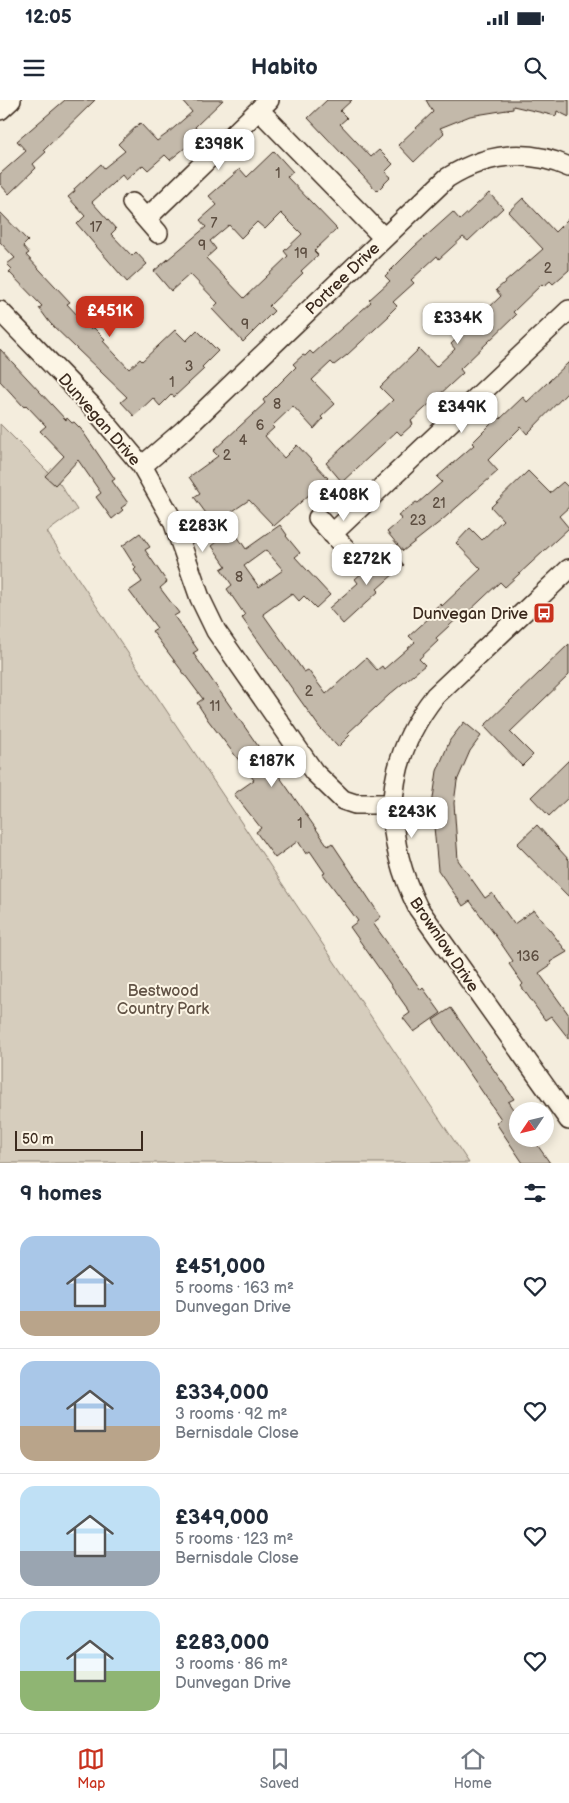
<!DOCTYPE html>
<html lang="en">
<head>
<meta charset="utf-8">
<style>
	:root { --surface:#fff; --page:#f6f6f7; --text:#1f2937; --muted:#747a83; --line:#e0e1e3; --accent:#c8321e }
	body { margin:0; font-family:"Balsamiq Sans",sans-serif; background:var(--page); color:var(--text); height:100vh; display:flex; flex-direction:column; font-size:19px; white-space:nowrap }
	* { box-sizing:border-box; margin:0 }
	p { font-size:16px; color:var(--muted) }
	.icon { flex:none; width:28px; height:28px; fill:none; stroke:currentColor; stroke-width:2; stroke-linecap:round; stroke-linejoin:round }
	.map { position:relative; height:1063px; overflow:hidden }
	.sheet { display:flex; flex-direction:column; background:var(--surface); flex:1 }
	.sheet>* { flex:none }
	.needle { width:32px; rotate:235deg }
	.fabs { position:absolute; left:509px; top:1002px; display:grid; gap:10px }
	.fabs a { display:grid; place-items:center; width:45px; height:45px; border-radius:50%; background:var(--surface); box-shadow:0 2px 12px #0003; font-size:25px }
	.scale { position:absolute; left:15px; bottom:12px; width:128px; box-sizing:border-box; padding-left:5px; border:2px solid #3b2a1e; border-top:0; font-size:14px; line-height:18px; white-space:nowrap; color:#3b2a1e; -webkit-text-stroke:4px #fcf5e5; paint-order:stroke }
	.price { position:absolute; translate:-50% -42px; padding:0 11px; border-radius:10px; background:#fff; color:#222; font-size:16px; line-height:32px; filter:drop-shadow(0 1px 2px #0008) }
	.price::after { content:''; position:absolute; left:50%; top:30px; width:15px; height:11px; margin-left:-8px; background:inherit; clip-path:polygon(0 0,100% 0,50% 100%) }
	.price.on { background:var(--accent); color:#fff }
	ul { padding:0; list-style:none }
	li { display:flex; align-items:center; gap:15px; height:125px; padding:0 20px }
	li+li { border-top:1px solid var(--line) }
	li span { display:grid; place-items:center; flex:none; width:140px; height:100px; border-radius:15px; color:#555 }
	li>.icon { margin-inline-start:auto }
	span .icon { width:60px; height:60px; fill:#fffc; stroke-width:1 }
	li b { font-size:21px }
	h2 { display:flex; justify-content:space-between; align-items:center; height:60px; padding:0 20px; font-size:21px }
	.status { display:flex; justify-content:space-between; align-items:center; height:35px; padding:0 25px; background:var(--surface); direction:ltr }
	.status svg { height:14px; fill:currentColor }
	header { display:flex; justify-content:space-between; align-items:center; height:65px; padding:0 20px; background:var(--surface); font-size:22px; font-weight:700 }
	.menu { display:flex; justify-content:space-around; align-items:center; height:70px; border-top:1px solid var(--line); background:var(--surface); font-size:14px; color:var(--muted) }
	.menu a { display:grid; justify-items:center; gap:2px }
	.menu .on { color:var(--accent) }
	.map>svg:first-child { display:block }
	.green { fill:#d6cdbd; stroke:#887c6e }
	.building { fill:#c3b9aa; stroke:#3b2a1e; fill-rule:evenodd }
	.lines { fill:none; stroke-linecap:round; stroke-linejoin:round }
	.minor-casing { stroke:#3b2a1e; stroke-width:22 }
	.minor { stroke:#fcf5e5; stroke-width:19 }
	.labels { text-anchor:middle; stroke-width:4; stroke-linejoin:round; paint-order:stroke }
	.number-label { font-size:14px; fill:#5d4e41 }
	.street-label { font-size:16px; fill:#3b2a1e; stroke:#fcf5e5 }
	.poi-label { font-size:16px; fill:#3b2a1e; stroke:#fcf5e5; text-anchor:end }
	.park-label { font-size:16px; fill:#625346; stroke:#fcf5e5 }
</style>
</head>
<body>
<div class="status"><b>12:05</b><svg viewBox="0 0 49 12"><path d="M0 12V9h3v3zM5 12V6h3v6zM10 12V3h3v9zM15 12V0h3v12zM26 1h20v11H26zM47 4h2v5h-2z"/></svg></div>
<header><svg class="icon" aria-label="menu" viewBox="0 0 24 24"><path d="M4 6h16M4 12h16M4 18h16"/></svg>Habito<svg class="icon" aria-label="search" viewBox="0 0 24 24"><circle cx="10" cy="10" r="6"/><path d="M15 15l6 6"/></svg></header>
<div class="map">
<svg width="569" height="1063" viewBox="0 0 569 1063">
	<rect width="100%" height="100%" fill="#f4eddd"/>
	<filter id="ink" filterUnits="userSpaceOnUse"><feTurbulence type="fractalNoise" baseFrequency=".02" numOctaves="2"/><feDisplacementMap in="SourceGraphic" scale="10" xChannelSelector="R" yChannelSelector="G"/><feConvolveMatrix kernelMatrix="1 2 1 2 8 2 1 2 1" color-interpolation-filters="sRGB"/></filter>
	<g filter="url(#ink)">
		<path class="green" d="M0 324 60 384 77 410 47 432 469 1063H0Z"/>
		<path class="building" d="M65 0H95L44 50 46 52 33 64 36 68 9 94 0 84V74L26 51 17 41Z
			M182 0H223L195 27 201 35 170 60 165 55 148 70 143 65 126 80 122 75 92 102 116 129 111 134 132 156 136 152 147 164 127 182 77 124 85 116 68 97 75 91 74 89 101 64 104 68 125 51 118 44 140 23 157 41 168 33 192 12Z
			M327 0H352L340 11 347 18 340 24 371 57 379 50 393 64 385 72 391 77 377 91 308 18Z
			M426 0H569V17L557 11 556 16 513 6V9L470 16 440 28 444 33 414 62 398 45 433 12Z
			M274 51 293 72 287 77 337 129 314 151 318 155 301 171 303 173 269 206 274 211 243 242 212 209 218 203 190 174 171 191 154 171 206 127 200 120 217 105 209 96 240 69 247 77ZM281 113 302 134 284 151 288 156 244 198 206 158 216 149 210 141 229 125 241 138 257 122 265 129Z
			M489 93 503 108 468 141 463 137 439 159 437 156 411 180 414 183 393 202 397 206 388 215 389 216 347 255 334 265 331 262 312 280 335 304 321 317 323 319 314 329 293 306 272 326 274 328 265 336 284 358 297 345 328 378 274 426 249 400 224 417 246 449 280 425 287 435 286 436 300 453 295 457 330 495 316 508 304 496 299 501 292 493 263 514 304 572 308 570 326 594 366 558 377 570 382 566 384 569 415 542 409 536 429 518 427 515 440 504 442 506 481 469 456 443 470 428 482 440 503 420 491 407 528 371 550 393 563 382 569 388V407L559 416 569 428 505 487 500 482 464 516 462 514 436 538 438 541 419 559 425 565 390 594 348 633 350 635 338 647 320 628 242 518 245 515 227 489 232 485 221 469 226 466 212 446 217 442 205 425 211 420 194 397 200 393 189 377 218 356 213 351 265 303 263 300 296 267 293 264 303 255 305 256 310 251 313 254 371 202 369 200 390 181 385 176 414 147 453 112 460 120ZM266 450 283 470 259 487 244 466Z
			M523 98 555 132 569 118V170L553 184 550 181 544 186 542 184 513 212 516 215 460 269 463 273 411 321 413 324 401 335 397 331 342 382 326 363 393 300 380 287 419 249 436 267 455 249 451 244 501 196 496 190 543 149 508 112Z
			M0 112 28 141 23 146 29 153 26 155 70 202 67 204 91 230 93 227 105 239 103 241 129 269 140 259 142 261 175 230 186 241 197 230 218 251 202 267 204 269 174 297 172 294 160 306 153 298 134 316 121 302 127 297 50 223 39 208 42 206 9 172 12 169 7 164 15 158 0 142Z
			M0 249 66 320 67 318 72 323 74 322 81 329 115 379 112 381 128 403 121 408 123 410 112 419 96 397 101 393 78 360 55 385 45 376 64 356 40 331 46 326 26 305 24 307 0 281Z
			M569 262V291L527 334 521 327 488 360 498 371 441 421 403 451 387 432 402 419 398 416 416 402 418 403 442 382 437 377 474 345 472 343 498 317 500 319 523 297 527 302Z
			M140 433 150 447 145 450 167 482 160 488 179 513 174 516 198 550 193 553 328 746 332 743 342 758 381 817 373 823 421 890 423 888 441 913 414 932 403 918 410 913 407 908 350 827 358 821 323 774 325 773 310 751 306 754 298 741 275 758 256 732 261 728 234 694 254 680 208 620 197 603 203 599 152 531 157 528 129 491 142 482 134 470 136 468 122 446Z
			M390 448 404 465 377 489 379 491 343 524 329 508 358 483 355 479Z
			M569 544V575L510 632 533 655 522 666 484 626Z
			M464 622 481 636 470 651 457 681 454 703 458 760 485 798 492 793 514 824 534 810 567 852 550 862 552 864 539 873 569 915V939L551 916 545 920 521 886 523 884 509 864 513 861 498 839 470 801 463 806 438 770 432 705 437 671 450 640Z
			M569 660V697L549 716 531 697Z
			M537 725 569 760V797L517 744Z
			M451 908 514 999 508 1002 518 1016V1039H533L550 1063H523L496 1023 501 1019 433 920Z"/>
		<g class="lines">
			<g class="minor-casing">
				<path id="minor" d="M0 10 11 0
					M259 10 384 138
					M132 103 158 133
					M146 119 269 0
					M0 211 91 305 142 366 173 421 200 498 216 531 314 672 343 700 355 704H394
					M142 366 184 330 447 78C485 54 526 48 569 67
					M318 418 345 448
					M332 434 569 210
					M569 469 435 596C383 662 381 733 418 808L569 1020"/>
			</g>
			<use href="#minor" class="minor"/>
		</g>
	</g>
	<defs>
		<g id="bus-square" transform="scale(1.125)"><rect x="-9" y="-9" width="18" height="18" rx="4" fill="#c8321e" stroke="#fcf5e5"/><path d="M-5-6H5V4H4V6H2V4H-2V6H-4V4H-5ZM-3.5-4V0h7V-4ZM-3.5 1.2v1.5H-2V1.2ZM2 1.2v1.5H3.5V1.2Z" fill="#fff"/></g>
	</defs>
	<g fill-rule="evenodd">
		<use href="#bus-square" x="544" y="513"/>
	</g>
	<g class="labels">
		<g class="number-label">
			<text x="278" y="78">1</text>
			<text x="214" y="128">7</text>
			<text x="96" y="132">17</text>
			<text x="202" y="150">9</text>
			<text x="301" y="158">19</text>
			<text x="548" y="173">2</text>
			<text x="245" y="229">9</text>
			<text x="189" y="271">3</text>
			<text x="172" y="287">1</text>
			<text x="277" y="309">8</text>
			<text x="260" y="330">6</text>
			<text x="243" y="345">4</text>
			<text x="227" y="360">2</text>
			<text x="439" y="408">21</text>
			<text x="418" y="425">23</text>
			<text x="239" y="482">8</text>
			<text x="309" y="596">2</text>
			<text x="215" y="611">11</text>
			<text x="300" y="728">1</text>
			<text x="528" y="861">136</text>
		</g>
		<g class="street-label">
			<text transform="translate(342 178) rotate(-44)" y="6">Portree Drive</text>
			<text transform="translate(100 319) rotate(49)" y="6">Dunvegan Drive</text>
			<text transform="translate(445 844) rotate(56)" y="6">Brownlow Drive</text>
		</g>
		<g class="poi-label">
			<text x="528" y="519">Dunvegan Drive</text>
		</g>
		<g class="park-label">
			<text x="163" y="896">Bestwood<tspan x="163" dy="18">Country Park</tspan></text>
		</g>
	</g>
</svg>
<div class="fabs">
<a><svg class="needle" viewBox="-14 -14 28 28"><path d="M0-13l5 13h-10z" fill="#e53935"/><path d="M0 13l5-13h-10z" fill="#747a83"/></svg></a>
</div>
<div class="scale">50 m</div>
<b class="price" style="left:219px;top:71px">£398K</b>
<b class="price on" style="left:110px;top:238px">£451K</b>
<b class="price" style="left:458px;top:245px">£334K</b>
<b class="price" style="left:462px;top:334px">£349K</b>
<b class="price" style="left:344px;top:422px">£408K</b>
<b class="price" style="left:203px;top:453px">£283K</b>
<b class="price" style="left:367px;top:486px">£272K</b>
<b class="price" style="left:272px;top:688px">£187K</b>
<b class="price" style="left:412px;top:739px">£243K</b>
</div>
<section class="sheet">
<h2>9 homes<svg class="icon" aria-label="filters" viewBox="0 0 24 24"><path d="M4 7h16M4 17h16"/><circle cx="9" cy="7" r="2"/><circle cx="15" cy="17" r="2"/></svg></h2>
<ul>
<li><span style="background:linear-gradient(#a9c7e8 75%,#b9a48a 0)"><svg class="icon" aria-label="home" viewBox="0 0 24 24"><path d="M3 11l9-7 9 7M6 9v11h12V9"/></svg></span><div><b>£451,000</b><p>5 rooms · 163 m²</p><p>Dunvegan Drive</p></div><svg class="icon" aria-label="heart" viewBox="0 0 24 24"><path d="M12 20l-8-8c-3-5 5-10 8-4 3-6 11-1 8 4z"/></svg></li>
<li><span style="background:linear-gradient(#a9c7e8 65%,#b9a48a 0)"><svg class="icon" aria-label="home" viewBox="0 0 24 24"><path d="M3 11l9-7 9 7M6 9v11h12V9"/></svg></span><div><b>£334,000</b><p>3 rooms · 92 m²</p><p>Bernisdale Close</p></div><svg class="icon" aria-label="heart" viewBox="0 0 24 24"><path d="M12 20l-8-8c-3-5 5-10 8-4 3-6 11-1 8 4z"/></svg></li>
<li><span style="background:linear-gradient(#bfe0f5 65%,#9aa5b1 0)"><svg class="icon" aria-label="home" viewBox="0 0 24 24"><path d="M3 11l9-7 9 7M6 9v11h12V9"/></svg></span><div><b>£349,000</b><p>5 rooms · 123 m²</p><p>Bernisdale Close</p></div><svg class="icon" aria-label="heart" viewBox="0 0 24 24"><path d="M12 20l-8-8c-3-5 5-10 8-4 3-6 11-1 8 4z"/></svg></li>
<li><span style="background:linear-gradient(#bfe0f5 60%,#8fb573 0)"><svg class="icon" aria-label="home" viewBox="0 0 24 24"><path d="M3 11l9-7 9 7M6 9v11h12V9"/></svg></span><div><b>£283,000</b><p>3 rooms · 86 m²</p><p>Dunvegan Drive</p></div><svg class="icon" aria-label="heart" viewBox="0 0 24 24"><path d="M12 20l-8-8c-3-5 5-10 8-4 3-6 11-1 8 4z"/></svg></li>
</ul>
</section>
<nav class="menu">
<a class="on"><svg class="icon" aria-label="map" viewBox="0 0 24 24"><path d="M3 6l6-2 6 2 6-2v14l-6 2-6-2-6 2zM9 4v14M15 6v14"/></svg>Map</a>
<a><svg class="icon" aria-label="saved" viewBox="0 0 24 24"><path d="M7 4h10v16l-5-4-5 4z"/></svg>Saved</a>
<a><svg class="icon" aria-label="home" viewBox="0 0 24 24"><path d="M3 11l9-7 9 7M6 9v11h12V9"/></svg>Home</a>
</nav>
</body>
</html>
